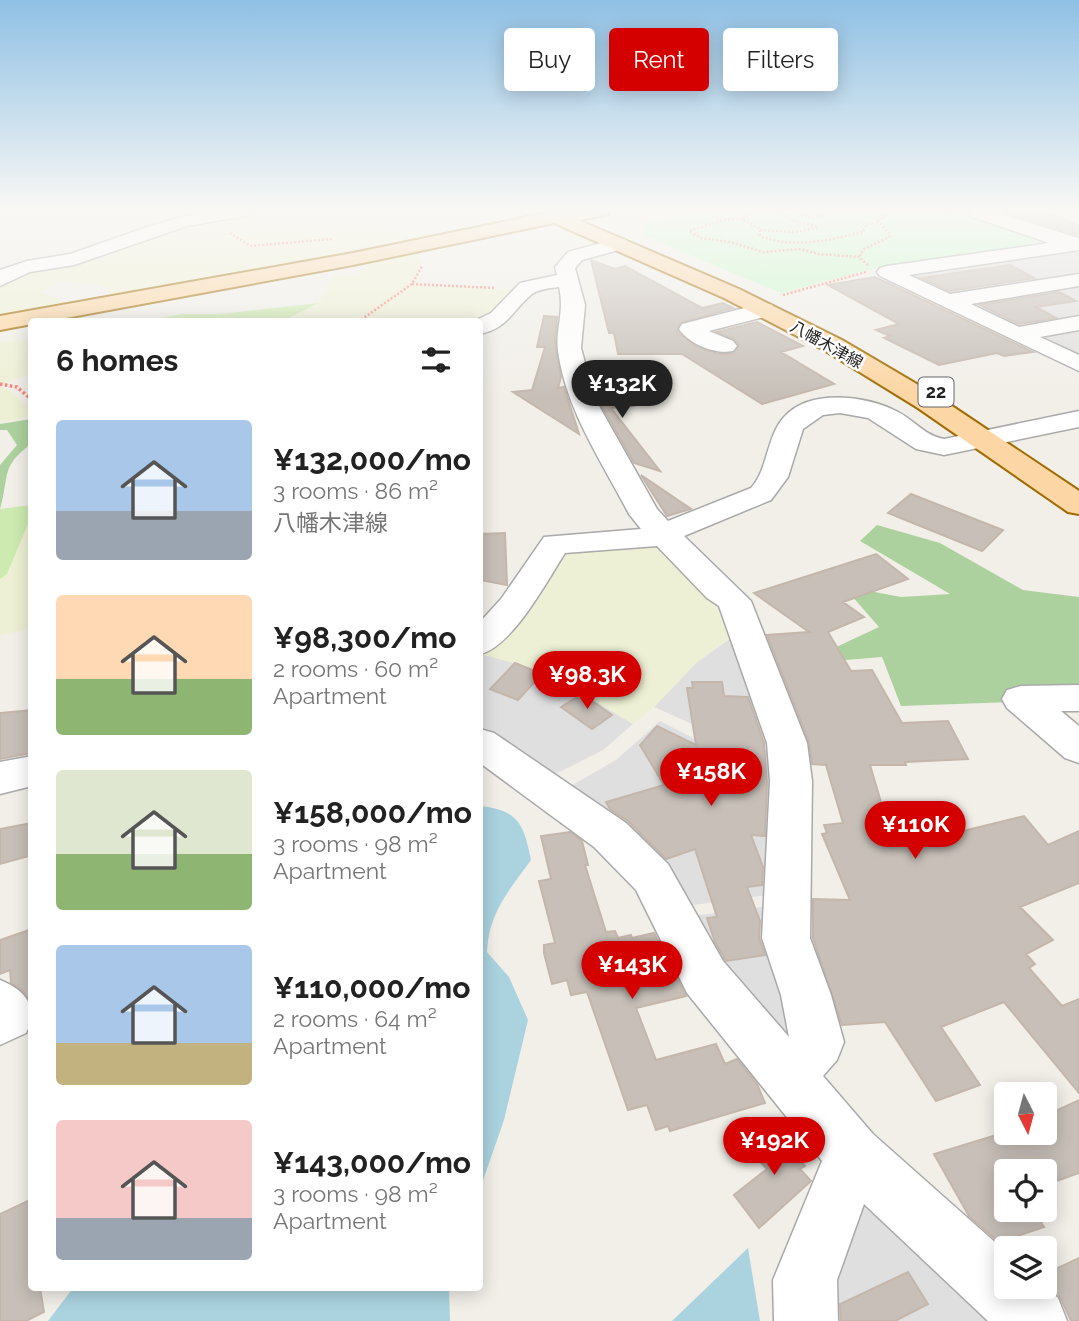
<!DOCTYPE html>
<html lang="en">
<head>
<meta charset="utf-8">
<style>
	:root { --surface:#fff; --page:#f2f2f2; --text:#222; --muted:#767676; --accent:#d40000 }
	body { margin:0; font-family:Raleway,"Noto Sans JP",sans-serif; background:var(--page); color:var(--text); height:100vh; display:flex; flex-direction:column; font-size:26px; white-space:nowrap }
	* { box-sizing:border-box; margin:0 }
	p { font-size:23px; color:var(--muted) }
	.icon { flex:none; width:38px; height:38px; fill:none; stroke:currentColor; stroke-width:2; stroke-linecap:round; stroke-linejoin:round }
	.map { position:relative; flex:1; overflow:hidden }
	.details { position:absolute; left:28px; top:318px; width:455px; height:973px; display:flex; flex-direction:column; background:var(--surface); border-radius:7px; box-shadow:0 4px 18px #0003 }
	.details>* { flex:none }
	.guide { position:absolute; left:504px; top:28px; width:469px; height:63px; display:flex; gap:14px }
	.needle { width:46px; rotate:174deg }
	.buttons { position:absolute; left:994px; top:1082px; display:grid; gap:14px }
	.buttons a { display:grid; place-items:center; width:63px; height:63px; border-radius:7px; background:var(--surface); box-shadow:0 4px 18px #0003; font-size:35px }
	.price { position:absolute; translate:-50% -60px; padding:0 16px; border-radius:24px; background:var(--accent); color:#fff; font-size:23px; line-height:46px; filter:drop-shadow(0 2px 4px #0008) }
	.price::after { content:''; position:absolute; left:50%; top:42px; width:21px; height:16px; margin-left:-10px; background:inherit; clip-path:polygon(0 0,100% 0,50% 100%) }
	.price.on { background:#222; color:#fff }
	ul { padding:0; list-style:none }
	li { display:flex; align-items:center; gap:21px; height:175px; padding:0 28px }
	li span { display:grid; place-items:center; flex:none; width:196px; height:140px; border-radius:7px; color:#555 }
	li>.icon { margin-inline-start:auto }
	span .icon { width:84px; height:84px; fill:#fffc; stroke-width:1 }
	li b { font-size:30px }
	h2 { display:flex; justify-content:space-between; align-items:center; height:84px; padding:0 28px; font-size:30px }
	.tag { padding:0 24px; border-radius:7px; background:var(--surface); box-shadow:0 4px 18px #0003; font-size:24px; line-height:63px }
	.tag.on { background:var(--accent); color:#fff }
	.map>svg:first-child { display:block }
	.residential { fill:#e0dfdf }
	.farmland { fill:#eef0d5 }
	.grass { fill:#cdebb0 }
	.forest { fill:#add19e }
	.park { fill:#c8facc }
	.water { fill:#aad3df }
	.building { fill:#c7bfb8; stroke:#c4b6ab; stroke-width:2 }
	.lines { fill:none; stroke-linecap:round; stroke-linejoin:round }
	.minor-casing { stroke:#a9a9a9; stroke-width:3 }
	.major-casing { stroke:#a06b00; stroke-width:4 }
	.path-far1 { stroke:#fa8072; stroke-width:2.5; stroke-dasharray:2 2; stroke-linecap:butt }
	.path { stroke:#fa8072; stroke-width:3.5; stroke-dasharray:2.5 2.5; stroke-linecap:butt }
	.minor { fill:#fff; fill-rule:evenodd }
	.major { fill:#fcd6a4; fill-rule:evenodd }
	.labels { text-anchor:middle; stroke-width:5; stroke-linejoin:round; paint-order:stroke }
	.far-street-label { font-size:16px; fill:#222; stroke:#fff }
	.shield { fill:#fff; stroke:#646464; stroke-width:2 }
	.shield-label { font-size:18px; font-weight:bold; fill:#222 }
</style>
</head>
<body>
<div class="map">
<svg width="1079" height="1321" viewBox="0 0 1079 1321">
	<rect width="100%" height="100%" fill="#f2efe9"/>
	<path class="residential" d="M1079 247V278L955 298 902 273Z
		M1079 285V320L1026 329 1011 327 967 303Z
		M1079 328V359L1038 340V336Z
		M738 633 774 736H719L654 707 697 662Z
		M481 654 549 673 633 724 603 750 544 780 480 737Z
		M660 721 709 746 780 751 776 894 686 906 562 791 616 760Z
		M762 907 776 909 802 1028 784 1052 692 916Z
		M845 1163 977 1284H1006L1035 1321H833Z"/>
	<path class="farmland" d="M269 211H503L389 227 428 238 111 297 104 287 60 281 42 292 70 304 0 317V285L10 277 223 214Z
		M415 253 423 263 410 284 519 291 501 313 480 325V322H270L289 318 319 303 334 275 352 276 373 261Z
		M31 339V374L17 378 8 383 0 382V342Z
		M0 387 11 391 31 411V417L0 422Z
		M31 517V629L0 635V579L7 574Z
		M665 544 727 604 738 633 697 662 654 707 633 724 549 673 481 654 562 551Z"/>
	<path class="grass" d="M319 303 289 318 269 322H144L181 314H219Z
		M31 505V517L7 574 0 579V509Z"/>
	<path class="forest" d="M31 419V444C0 467 10 475 0 509V465L17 445 7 430H0V424Z
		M877 525 940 543 1023 590 1079 597V704L1012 702 901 706 882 657 846 660 832 649 879 627 843 586 901 597 950 594 860 541Z"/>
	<path class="park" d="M692 211H961L1049 240V243L867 270 781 293 644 236 646 223Z"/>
	<path class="water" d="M480 806C519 810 524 825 531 860 508 892 489 912 487 952L509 977 528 1020 504 1120 480 1189Z
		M748 1248 760 1321H672Z
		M73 1288H449L450 1321H48Z"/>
	<path class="building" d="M1002 211H1047L1079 225V235Z
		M591 260 615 269 625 266 702 308 723 303 733 308 680 323 677 331 695 346 718 354H733L739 344 734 339 717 332 757 322 803 346 781 352 834 384 762 404 682 354H618L614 333H609Z
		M1010 265 1034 278 950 291 921 278Z
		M874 277 888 283 1033 352 1004 356 997 353 939 365 884 338 890 336 876 330 899 324 828 285Z
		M1059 292 1076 301 1036 307 1056 318 1019 324 980 305Z
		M544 316 557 317 555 343 561 377 558 388 564 387 579 434 513 392 532 390 545 347H537Z
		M621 382 634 406 611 408 660 471 634 463 596 396 593 384Z
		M641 475 691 509 667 516Z
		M911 494 1003 530 982 551 888 513Z
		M505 533 507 585 480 580V534Z
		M876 554 908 579 843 602 864 617 828 632 851 671 872 670 902 723 948 721 968 759 905 762 906 765H870L886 819 939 809 955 833 1024 816 1048 845 1079 831V883L1020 907 1053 940 1026 954 1035 964 1029 968 1062 1006 1079 999V1093L1004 1002 941 1027 980 1085 936 1101 885 1022 842 1025 813 938V899L850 900 822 834 827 833 824 825 843 823 826 765 812 764 809 742 767 635 809 632 754 593Z
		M515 663 542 674 518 700 490 689Z
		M692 682H722L724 696 748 697 764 743 767 782 765 836 751 835 763 867 762 885 747 887 760 921 759 938 765 955 726 961 715 942 707 918 717 917 695 849 666 859 628 821 610 809 606 802 664 785 640 745 657 726 696 745 687 688H693Z
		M580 695H584L612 715 592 729 561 707Z
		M32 710V753L0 759V713Z
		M32 823V855L0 864V829Z
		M570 832 582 841 588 865H585L606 932 615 931 618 938 631 935 632 938 654 933 686 996 636 1008 656 1060 716 1044 725 1064 737 1059 757 1084 765 1103 670 1131 668 1126 656 1130 647 1105 628 1110 587 992 571 995 567 980 552 984 544 953V945L555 943 539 881 551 879 541 836Z
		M32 929V1004L24 992 11 983 10 970 0 974V940Z
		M1079 1100V1173L1045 1185V1171H1006V1209H1032L1044 1227 999 1242 969 1216 934 1154 1006 1132H1045V1116Z
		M781 1124 804 1147 795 1155 805 1166 800 1169 811 1181 759 1228 734 1195 767 1169 751 1152Z
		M32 1199V1288H40L44 1312 26 1321H0V1214Z
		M1079 1258V1321H1071L1060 1297 1045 1281V1274Z
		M908 1272 928 1304 895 1321H841L840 1304Z"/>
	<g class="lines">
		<g class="minor-casing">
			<path id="minor" d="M254 211 245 216 187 226 74 265 30 272 0 286V270L27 261 70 254 153 225 201 212Z
				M968 211H992L1079 238V250L909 275 950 294 1079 274V286L971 304 1019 327 1079 316V330L1040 337 1079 355V371L880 276 877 272 880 268 887 266 1049 243 970 216Z
				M619 238 626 240 629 244 626 248 582 260 575 268 585 305 581 348 594 397 657 509 668 521 751 488C769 468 766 436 785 416 811 388 868 396 898 412 914 420 925 436 944 439L1079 411V427L944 455 916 449 868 418 840 413 823 415 803 429 788 477 771 500 684 536 751 601 807 743 812 781 810 938 831 995 844 1042 837 1060 823 1076 873 1134 1006 1252V1286H1045L1058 1298 1067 1321H988L864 1204 837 1280 838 1321H774L773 1280 822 1161 687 993 636 890 594 847 480 763V729L494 733 626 823 668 864 723 961 789 1037 781 995 762 938 770 781 767 743 719 606 707 598 657 546 565 553C547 581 512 647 480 654V622L501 599 544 537 641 529 629 514C602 462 566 410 558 351 555 329 565 312 559 287 551 288 539 289 532 294 512 310 509 328 480 334V322H472L491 313 520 283 557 275 555 267 568 252Z
				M764 303 772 305 775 310 772 315 709 331 733 341 737 346 733 351C716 355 689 344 679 329L682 324Z
				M1079 685V711H1061L1079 726V763L1065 758 1007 708 1002 699 1007 690 1021 686Z
				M32 756V786L0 794V762Z
				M0 980C25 990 39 1006 26 1033L0 1045Z"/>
		</g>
		<g class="major-casing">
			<path id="major" d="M556 211H609L607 215 578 220 739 289 842 340 937 396 1079 491V514L1068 512 918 408 824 350 724 298 554 223 353 265 44 322H32V324L0 330V316L353 253Z"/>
		</g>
		<path class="path-far1" d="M754 211 742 219 760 229V236C793 249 830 240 863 232L867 224 879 223
			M798 211 811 218 822 217 814 211
			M945 211H956
			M742 219 724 220 689 231 701 238 730 242 763 252 801 249 818 254 860 257
			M760 230 796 232 818 227 791 220 780 211
			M230 233 250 246 332 239
			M868 265 861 259 860 254 864 249 889 237 890 234 878 221 890 211
			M412 284 495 288
			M783 295 866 272
			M358 322 412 284 422 266"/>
		<path class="path" d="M0 384 17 387 32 400"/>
		<use href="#minor" class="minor"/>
		<use href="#major" class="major"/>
	</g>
	<linearGradient id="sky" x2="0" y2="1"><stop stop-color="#8fc0e4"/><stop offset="0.53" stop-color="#f9f8f5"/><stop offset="1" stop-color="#f9f8f5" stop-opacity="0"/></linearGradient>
	<rect width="1079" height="396" fill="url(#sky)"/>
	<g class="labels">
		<g class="far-street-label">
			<text transform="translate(827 344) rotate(29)" y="6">八幡木津線</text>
		</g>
		<rect class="shield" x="918.5" y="377.5" width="35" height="29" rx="5"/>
		<g class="shield-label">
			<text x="936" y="398">22</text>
		</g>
	</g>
</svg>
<div class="buttons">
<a><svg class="needle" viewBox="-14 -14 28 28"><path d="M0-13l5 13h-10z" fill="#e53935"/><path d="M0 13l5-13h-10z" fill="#767676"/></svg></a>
<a><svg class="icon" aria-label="locate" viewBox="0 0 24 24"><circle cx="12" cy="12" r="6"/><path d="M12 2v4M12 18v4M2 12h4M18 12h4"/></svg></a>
<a><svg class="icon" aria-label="layers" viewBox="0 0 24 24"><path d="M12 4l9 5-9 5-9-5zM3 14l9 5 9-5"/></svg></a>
</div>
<b class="price on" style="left:622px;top:420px">¥132K</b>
<b class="price" style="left:587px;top:711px">¥98.3K</b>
<b class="price" style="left:711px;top:808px">¥158K</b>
<b class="price" style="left:915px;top:861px">¥110K</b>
<b class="price" style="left:632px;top:1001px">¥143K</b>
<b class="price" style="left:774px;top:1177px">¥192K</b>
<div class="guide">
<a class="tag">Buy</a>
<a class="tag on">Rent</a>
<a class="tag">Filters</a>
</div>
<section class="details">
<h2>6 homes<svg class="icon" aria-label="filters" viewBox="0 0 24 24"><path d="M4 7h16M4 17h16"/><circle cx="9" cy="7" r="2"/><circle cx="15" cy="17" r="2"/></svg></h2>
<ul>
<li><span style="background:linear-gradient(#a9c7e8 65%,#9aa5b1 0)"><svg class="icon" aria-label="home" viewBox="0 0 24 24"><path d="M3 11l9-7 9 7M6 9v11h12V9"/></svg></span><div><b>¥132,000/mo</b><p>3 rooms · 86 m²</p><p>八幡木津線</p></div></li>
<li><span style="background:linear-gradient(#ffd9b3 60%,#8fb573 0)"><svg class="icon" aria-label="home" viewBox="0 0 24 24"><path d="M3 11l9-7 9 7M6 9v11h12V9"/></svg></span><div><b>¥98,300/mo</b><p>2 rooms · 60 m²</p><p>Apartment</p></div></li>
<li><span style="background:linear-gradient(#dfe7d0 60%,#8fb573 0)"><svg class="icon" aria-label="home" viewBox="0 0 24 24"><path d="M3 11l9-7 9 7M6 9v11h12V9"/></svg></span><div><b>¥158,000/mo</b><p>3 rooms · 98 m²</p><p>Apartment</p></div></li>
<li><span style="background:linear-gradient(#a9c7e8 70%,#c2b280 0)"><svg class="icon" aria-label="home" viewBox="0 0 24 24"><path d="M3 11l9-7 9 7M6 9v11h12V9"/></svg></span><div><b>¥110,000/mo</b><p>2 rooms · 64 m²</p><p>Apartment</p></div></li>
<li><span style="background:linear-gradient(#f6c9c9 70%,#9aa5b1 0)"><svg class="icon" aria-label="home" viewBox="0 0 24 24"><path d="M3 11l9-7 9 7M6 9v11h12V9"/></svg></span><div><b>¥143,000/mo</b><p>3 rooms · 98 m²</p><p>Apartment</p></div></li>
</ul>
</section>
</div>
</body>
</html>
